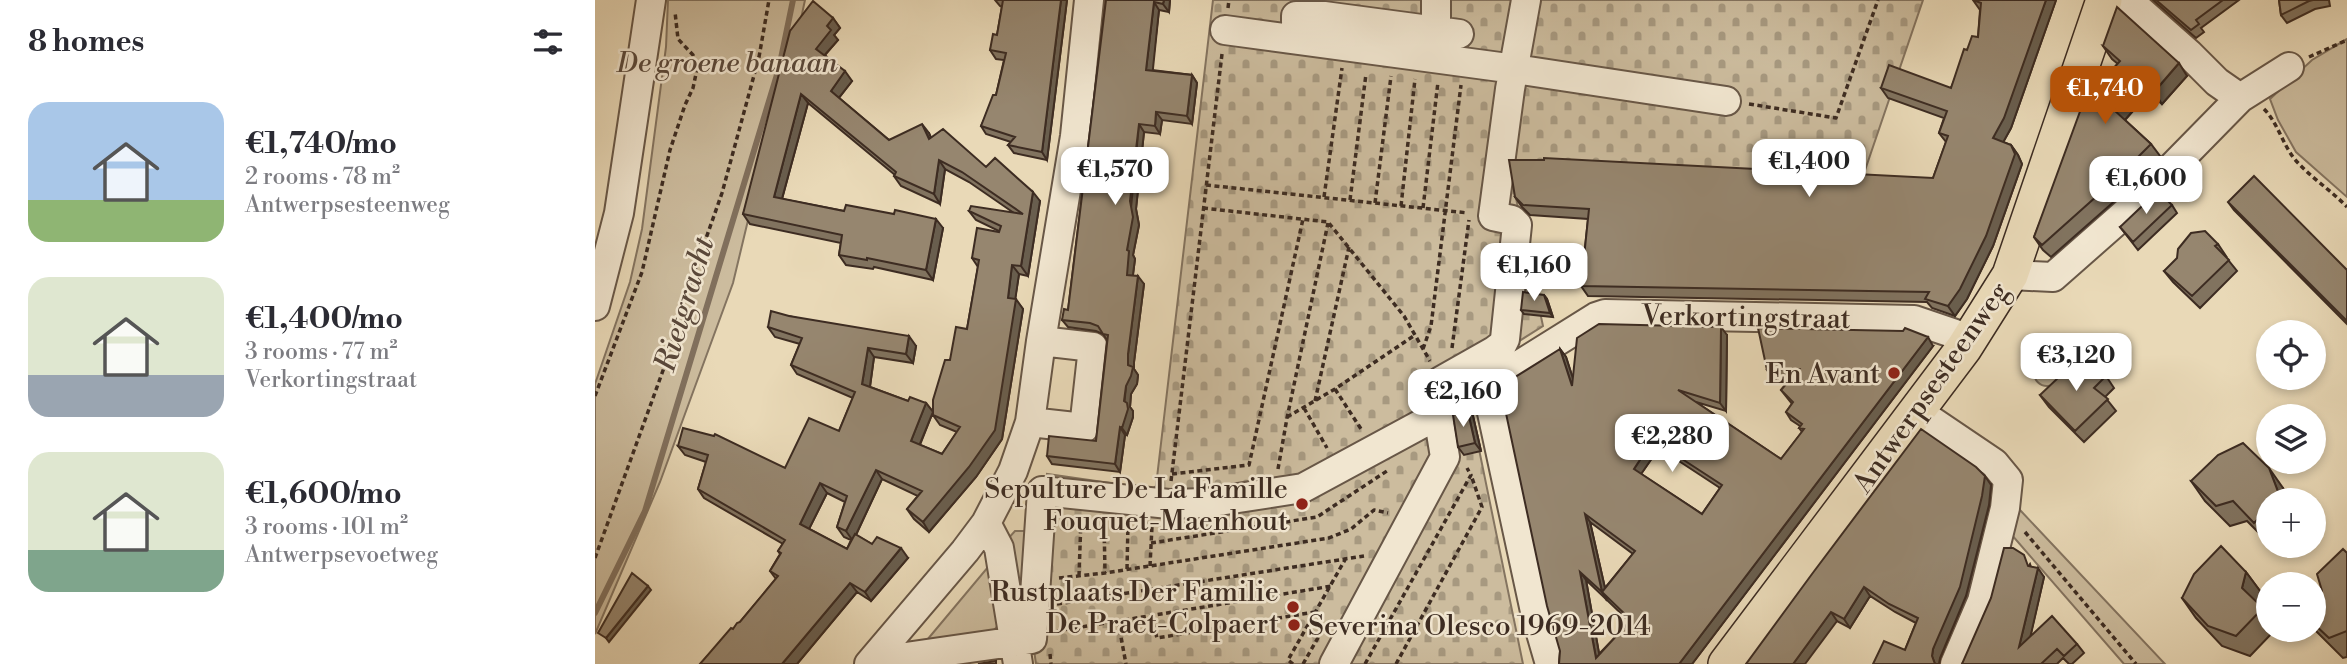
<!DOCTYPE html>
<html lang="en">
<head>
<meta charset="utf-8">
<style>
	:root { --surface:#fff; --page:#f7f7f7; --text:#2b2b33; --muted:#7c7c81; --accent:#b45309 }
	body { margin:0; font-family:"Libre Bodoni",serif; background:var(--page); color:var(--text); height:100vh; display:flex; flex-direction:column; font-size:26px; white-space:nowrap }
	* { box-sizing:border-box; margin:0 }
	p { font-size:23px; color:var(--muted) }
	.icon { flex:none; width:38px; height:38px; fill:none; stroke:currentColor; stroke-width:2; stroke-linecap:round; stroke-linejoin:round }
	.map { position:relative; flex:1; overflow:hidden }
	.sheet { display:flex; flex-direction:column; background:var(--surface); width:595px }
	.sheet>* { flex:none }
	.controls { position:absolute; left:1661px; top:320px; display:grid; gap:14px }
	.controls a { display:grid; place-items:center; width:70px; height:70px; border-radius:50%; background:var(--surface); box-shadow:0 4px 10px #0003; font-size:35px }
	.price { position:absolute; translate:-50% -60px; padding:0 16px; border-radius:14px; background:#fff; color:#222; font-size:23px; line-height:46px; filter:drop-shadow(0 2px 4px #0008) }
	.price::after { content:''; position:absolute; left:50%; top:42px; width:21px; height:16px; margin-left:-10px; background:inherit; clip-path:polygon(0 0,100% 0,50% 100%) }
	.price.active { background:var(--accent); color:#fff }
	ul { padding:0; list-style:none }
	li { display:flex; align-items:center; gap:21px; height:175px; padding:0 28px }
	li span { display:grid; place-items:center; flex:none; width:196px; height:140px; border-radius:21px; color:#555 }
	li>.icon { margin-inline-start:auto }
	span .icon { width:84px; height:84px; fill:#fffc; stroke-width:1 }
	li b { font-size:30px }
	h2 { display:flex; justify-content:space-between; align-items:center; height:84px; padding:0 28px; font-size:30px }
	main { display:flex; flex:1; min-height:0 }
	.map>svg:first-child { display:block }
	.green { fill:#ccbc9e; stroke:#847460; stroke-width:2 }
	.cemetery { fill:url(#cemetery-stones); stroke:#847460; stroke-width:2 }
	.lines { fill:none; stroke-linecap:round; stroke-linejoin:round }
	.stream { stroke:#81705d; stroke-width:6 }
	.minor-casing { stroke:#685747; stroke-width:32 }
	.major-casing { stroke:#3d2c22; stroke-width:38 }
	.path { stroke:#3d2c22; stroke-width:3.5; stroke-dasharray:5 3.5; stroke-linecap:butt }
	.minor { stroke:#f1e6d0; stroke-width:28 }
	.major { stroke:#e9d9b7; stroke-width:35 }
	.wall { fill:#81735f; stroke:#3d2c22; stroke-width:2; fill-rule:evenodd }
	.shaded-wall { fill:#695e4e; stroke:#3d2c22; stroke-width:2 }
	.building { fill:#96866f; stroke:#3d2c22; stroke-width:2; fill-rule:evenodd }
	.poi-dot { fill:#8f2418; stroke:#f1e6d0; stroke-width:2.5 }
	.labels { text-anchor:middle; stroke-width:5; stroke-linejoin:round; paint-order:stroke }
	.park-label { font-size:28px; font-style:italic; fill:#5a493b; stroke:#f1e6d0 }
	.street-label { font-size:28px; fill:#3d2c22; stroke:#f1e6d0 }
	.poi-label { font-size:28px; fill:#3d2c22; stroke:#f1e6d0; text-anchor:end }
	.water-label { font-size:30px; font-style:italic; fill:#5a483a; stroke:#f1e6d0 }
</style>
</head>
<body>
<main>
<section class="sheet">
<h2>8 homes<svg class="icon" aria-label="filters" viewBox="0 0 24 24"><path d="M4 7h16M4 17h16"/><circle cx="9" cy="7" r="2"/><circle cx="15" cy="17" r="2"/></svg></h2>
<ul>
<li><span style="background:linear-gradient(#a9c7e8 70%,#8fb573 0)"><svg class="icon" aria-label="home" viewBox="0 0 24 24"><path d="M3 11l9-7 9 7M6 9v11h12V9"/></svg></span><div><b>€1,740/mo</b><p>2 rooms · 78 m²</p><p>Antwerpsesteenweg</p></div></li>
<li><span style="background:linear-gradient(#dfe7d0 70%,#9aa5b1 0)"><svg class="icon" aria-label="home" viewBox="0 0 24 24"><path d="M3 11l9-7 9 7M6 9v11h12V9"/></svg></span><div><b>€1,400/mo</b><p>3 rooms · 77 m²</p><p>Verkortingstraat</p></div></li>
<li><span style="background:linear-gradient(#dfe7d0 70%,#7fa58c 0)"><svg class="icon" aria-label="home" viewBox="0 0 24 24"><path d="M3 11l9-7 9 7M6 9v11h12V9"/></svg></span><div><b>€1,600/mo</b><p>3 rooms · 101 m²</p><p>Antwerpsevoetweg</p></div></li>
</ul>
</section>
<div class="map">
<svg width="1752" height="664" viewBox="0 0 1752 664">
	<defs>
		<pattern id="cemetery-stones" width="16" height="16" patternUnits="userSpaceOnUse" patternTransform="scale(1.75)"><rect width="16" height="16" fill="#ccbc9e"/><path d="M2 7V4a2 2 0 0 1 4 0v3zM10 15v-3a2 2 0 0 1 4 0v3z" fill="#a79980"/></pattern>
	</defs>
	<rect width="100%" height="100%" fill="#e9d9b7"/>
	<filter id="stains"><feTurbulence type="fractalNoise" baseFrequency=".00286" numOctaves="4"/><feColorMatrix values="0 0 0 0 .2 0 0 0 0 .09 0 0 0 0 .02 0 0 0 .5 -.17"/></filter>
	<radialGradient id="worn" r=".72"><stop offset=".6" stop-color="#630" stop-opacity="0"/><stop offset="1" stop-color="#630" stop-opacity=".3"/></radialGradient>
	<path class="green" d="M73 0H210L195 70 160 191 138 283 65 482 0 634V384L35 282 47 229 71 47Z
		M1752 39V197L1701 152 1683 120 1675 99 1717 60Z
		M1439 373a13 13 0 1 1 26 0a13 13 0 1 1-26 0Z
		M1425 510 1570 664H1529L1416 534Z
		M420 531H440L434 634 410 542Z
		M393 567 403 625 394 637 327 646Z"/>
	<path class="cemetery" d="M618 0H1328L1266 182 914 165 948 326 869 376 928 664H441L439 650 452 474 557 489 561 486Z"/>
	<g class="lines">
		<path class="stream" d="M0 613 50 511 184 68 198 0"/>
		<g class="minor-casing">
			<path id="minor" d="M1533 0 1594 54 1622 82 1645 98
				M841 21V0
				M701 22V16H729L864 34
				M630 30 920 69 1131 101
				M1415 275 1458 277 1542 203 1645 98 1694 67
				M0 306 24 213 56 0
				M846 381 899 351 907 345 910 339 922 225 917 220 898 216 915 89 931 0
				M1322 411 1399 463 1413 480 1410 508 1387 601 1360 664
				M435 422 489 428 498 347 446 341
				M391 523 404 548 423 664
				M276 662 437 639 447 491 574 504 611 503 708 488 843 415
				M274 664 370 551 391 523 418 471 435 422 446 341 480 136 494 0
				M739 664 850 457 843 415 894 389
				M955 664 941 616 896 408 894 389 905 377 1001 317 1010 314 1319 320 1375 339"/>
		</g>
		<g class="major-casing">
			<path id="major" d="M1131 664 1369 348 1415 275 1509 0"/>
		</g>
		<path class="path" d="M633 8 634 0
			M1714 57 1752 40
			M1154 104 1241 118 1283 0
			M1669 109C1682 122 1687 142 1698 157 1713 176 1735 189 1752 207
			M611 185 873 213
			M729 197 747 68
			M755 200 771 74
			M780 203 796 76
			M806 206 820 79
			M608 208 733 222 809 316 835 361
			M828 208 843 82
			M857 348 874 220
			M828 349 836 326 866 85
			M740 389 766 429
			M0 396 47 272 75 150 90 105 98 88 102 69 98 55 83 39 80 12
			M720 401 754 247
			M709 408 732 448
			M692 417 740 389 820 335
			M683 469 692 418 733 223
			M577 474 654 465 708 219
			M576 481 627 54
			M509 521 510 573
			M1430 532 1541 664
			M556 543 722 517 792 471
			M0 558 70 365 96 281 127 193 164 57 174 0
			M555 566 557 526
			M532 569 533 524
			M484 576 486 519
			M464 578 510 573 734 538 756 529 779 510 793 513
			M462 604 769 556
			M556 616 562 638 720 612
			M523 621 531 664
			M462 631 737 586
			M455 654 456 664
			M698 664 693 660 751 558
			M708 664 728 629
			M770 664 876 475 872 468
			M801 664 887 507 876 475"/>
		<use href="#minor" class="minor"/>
		<use href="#major" class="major"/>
	</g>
	<path class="wall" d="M400 0H472L452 160 419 153 413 145 416 142 391 134 386 126 401 95 409 60 401 59 395 50 402 35 407 7 405 6Z
		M511 0H575L574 12 564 10 557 70 597 75 602 83 597 124 567 120 565 134 549 132 541 209 544 225 538 255 540 259 538 275 549 284 539 362V369L543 375 542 384 536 394 535 407 538 411V417L532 435H530L525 472 457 464 452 456 501 441 512 340 508 334 501 331 473 327 467 320 473 310Z
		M1378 0H1461L1416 128 1408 142 1416 145 1423 155 1427 164 1398 246 1372 299 1360 316 1337 308 1332 302 993 296 986 286 993 219 935 215 927 207 920 197 1338 178 1351 142 1344 133 1349 118 1293 98 1286 88H1356L1372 50 1383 37 1385 10Z
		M1558 0H1644L1606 28 1609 32 1601 38Z
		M1684 0H1734L1735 6 1720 9 1692 23 1686 15Z
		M238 18 245 28 239 35 243 40 230 55 257 81 244 98 294 140 334 133 336 138 391 167 445 201 433 276 424 274 420 299 428 309 407 439 381 477 334 532 319 519 312 509 323 496 287 479 261 535 277 544 313 558 276 601 262 592 202 664H105L138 629 145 622 181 579 175 571 185 554 183 551 188 544 109 498 103 489 111 462 90 455 83 446 190 468 244 431 258 398 202 374 196 365 205 344 180 337 173 327 194 316 321 346 318 363 279 357 275 387 313 401 331 403 338 412 325 445 347 454 362 432 345 425 338 415 355 360 372 329 383 267 377 258 404 231 381 220 374 211 419 213 374 182 350 169 345 204 306 186 299 176 300 175 213 103 187 199 249 211 348 228 338 280 279 267 278 269 251 265 244 255 246 243 155 224 148 214ZM232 493 250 502 242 527 249 537 256 540 252 549 214 529Z
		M1508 46 1592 76 1567 104 1554 93 1530 120 1556 144 1565 156 1531 191 1456 257 1448 250 1439 237 1498 91 1523 64 1517 59Z
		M1633 202 1752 270V324L1639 210Z
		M1577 205 1582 213 1543 250 1525 227Z
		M1623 244 1631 256H1630L1642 271 1605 308 1578 282 1569 271Z
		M949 295 952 299 958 317 929 314 926 310Z
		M1132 335 1131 411 1101 402 1186 459 1207 432 1204 428 1205 426 1196 420 1191 412 1197 404 1186 390 1196 378 1178 379 1172 370 1338 346 1097 664H964L965 651V349L971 357 978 379ZM1064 448 1125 488 1107 514 1046 474ZM995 522 1038 554 1010 588ZM991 580 1035 622 1004 654Z
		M1511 376 1519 388 1510 397 1521 411 1489 442 1454 407 1445 395Z
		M878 416 886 451 869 455 863 447Z
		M1596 481 1688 488 1692 500H1673V542L1652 521 1635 526 1610 501Z
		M1396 485 1394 505 1371 596 1345 658 1344 664H1278L1310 650 1321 623 1300 612 1275 596 1255 628 1242 621 1151 664Z
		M1752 553V657L1748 658 1718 628V599L1727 591Z
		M1435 564 1436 567 1449 577 1435 637 1482 644 1489 653 1477 664H1474L1468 658 1462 664H1367Z
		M1651 572 1665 591 1662 603 1673 615V630H1680L1655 656 1627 646 1601 618 1587 598Z"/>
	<path class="shaded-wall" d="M466 0H472L452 160 447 152Z
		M569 0H575L574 12 568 4Z
		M1451 0H1461L1460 3 1416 128 1405 148 1398 138Z
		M559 2 564 10 557 78 551 70Z
		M238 18 245 28 239 35 243 40 227 58 221 49 232 26Z
		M1584 63 1592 76 1567 104 1559 92Z
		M250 71 257 81 242 100 236 91Z
		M597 75 602 83 597 124 592 116Z
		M1546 80 1554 93 1528 122 1519 110Z
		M206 94 213 103 185 206 179 197Z
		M561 112 567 120 565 134 560 126Z
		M327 124 334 133 341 149 334 139Z
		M544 124 549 132 541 209 544 225 538 255 540 259 537 282 532 275V250Z
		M1416 145 1423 155 1427 164 1398 246 1372 299 1360 316 1353 306Z
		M344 160 350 169 345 204 339 194Z
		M438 192 445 201 433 276 426 266Z
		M341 219 348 228 338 280 331 270Z
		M417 265 424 274 419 308 413 298Z
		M543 276 549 284 539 362V369L543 375 542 384 536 394 535 407 538 411V417L532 435 527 428 533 365V354Z
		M949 295 952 299 958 317 955 313Z
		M421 299 428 309 407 439 381 477 334 532 328 522Z
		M1126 327 1132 335 1131 411 1125 403Z
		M314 336 321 346 318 363 311 354Z
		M1333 337 1338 346 1097 664H1084Z
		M273 348 279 357 274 393 267 384Z
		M965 349 971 357 983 394 977 386Z
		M331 403 338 412 322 451 316 441Z
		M872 408 878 416 886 451 880 443Z
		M525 427 530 435 525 472 520 464Z
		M1058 440 1064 448 1044 477 1039 469Z
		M1674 468 1688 488 1692 500H1687L1685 497Z
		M281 470 287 479 258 541 251 531Z
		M1390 476 1396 485 1394 505 1371 596 1345 658 1344 664H1340L1337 656 1338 649Z
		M225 483 232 493 212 533 205 524Z
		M990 514 995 522 1012 597 1007 592 1012 601 1007 592Z
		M306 548 313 558 276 601 270 592Z
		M1443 568 1449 577 1431 656 1424 647Z
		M985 572 991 580 1006 664 1001 658Z
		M1651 572 1665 591 1661 608 1647 588Z
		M255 583 262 592 202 664H187Z
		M53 586 56 590 14 642 11 638Z
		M1269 587 1275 596 1255 628 1249 619Z
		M1236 612 1242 621 1210 664H1198Z"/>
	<path class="building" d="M408 0H466L447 152 413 145 420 137 386 126 398 95H401L411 53 395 50 398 34 402 35Z
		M511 0H569L568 4 559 2 551 70 597 75 592 116 561 112 560 126 544 124 535 201 538 217 532 250 534 251 532 275 543 276 533 354V365L538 367 536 376 531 386 529 401 532 403 533 409 527 428 525 427 520 464 452 456 454 436 501 441 513 335 508 334 503 326 495 323 467 320 469 309 473 310Z
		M1378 0H1451L1409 118 1398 138 1416 145 1420 154 1391 236 1365 289 1353 306 1330 299 1334 292 986 286 994 209 928 205 920 197 914 160H949V158L1338 178 1353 136 1344 133 1352 111 1286 88 1294 65 1356 88 1369 49 1372 50 1377 36 1383 37 1386 3Z
		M1561 0H1628L1601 20 1604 24 1596 30Z
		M1684 0H1718L1714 1 1686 15Z
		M218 1 238 18 232 26 236 30 221 49 250 71 236 91 294 140 327 124 334 139 348 129 391 167 400 158 438 192 426 266 417 265 413 298 421 299 400 430 374 467 328 522 312 509 327 491 281 470 251 531 242 527 252 496 225 483 205 524 252 549 260 534 277 544 282 537 306 548 270 592 255 583 187 664H105L136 628 138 629 142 623 145 622 183 576 175 571 186 553 183 551 190 540 103 489 113 455 83 446 88 428 119 436 120 434 190 468 214 418 244 431 260 392 196 365 207 338 173 327 176 311 194 316 314 336 311 354 273 348 267 384 313 401 315 397 331 403 316 441 347 454 365 427 338 415V400L350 360H355L361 327 372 329 384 260 377 258 382 228 404 232 406 226 374 211 376 206 428 214 367 172 344 160 339 194 299 176 301 172 206 94 179 197 249 211 251 205 299 214 300 210 341 219 331 270 272 258V260L244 255 247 235 148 214 195 31Z
		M1522 7 1584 63 1559 92 1546 80 1519 110 1556 144 1522 178 1447 245 1439 237 1494 87 1498 91 1525 61 1508 46Z
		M1659 176 1752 270V321L1633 202Z
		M1563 191 1577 205 1538 242 1525 227Z
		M1610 231 1623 244 1620 246 1634 260 1597 296 1569 271 1582 258 1583 249 1596 233Z
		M928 292 949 295 955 313 926 310Z
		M1004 324 1126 327 1125 403 1083 390 1186 459 1209 429 1204 428 1207 424 1191 412 1198 402 1186 390 1204 369 1172 370 1163 328 1308 331 1310 328 1333 337 1084 664H964L965 651 952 606 906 390 909 384 965 349 977 386 982 338ZM1058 440 1127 485 1107 514 1039 469ZM990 514 1040 551 1007 592 1036 620 1001 658 985 572 1007 592Z
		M1486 356 1491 360 1493 358 1511 376 1499 388 1513 399 1480 431 1445 395Z
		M872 408 880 443 863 447 858 415Z
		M1326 429 1381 467 1390 476 1387 496 1365 587 1338 649 1337 656 1340 664H1278L1289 641 1310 650 1323 618 1294 604 1269 587 1249 619 1236 612 1198 664H1151L1217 574Z
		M1648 443 1674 468 1685 497 1681 500H1673V509L1659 523 1638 501 1621 506 1596 481 1623 455Z
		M1626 546 1651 572 1647 588 1668 608 1641 636 1613 626 1587 598 1599 574Z
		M1409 548H1418L1429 555 1433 566 1443 568 1424 647 1457 616 1482 644 1469 656 1462 649 1446 664H1367L1396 598Z
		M1748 549 1752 553V631L1734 638 1718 623V599L1727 591 1722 574Z
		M37 573 53 586 11 638 3 633Z
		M401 661V664H383Z"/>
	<g class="poi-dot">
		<circle cx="1299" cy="373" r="7"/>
		<circle cx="707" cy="504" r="7"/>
		<circle cx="698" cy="607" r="7"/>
		<circle cx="699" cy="625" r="7"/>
	</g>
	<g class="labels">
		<g class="park-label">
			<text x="132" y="72">De groene banaan</text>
		</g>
		<g class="street-label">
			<text transform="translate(1151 316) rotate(1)" y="10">Verkortingstraat</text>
			<text transform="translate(1335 387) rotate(-55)" y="10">Antwerpsesteenweg</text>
		</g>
		<g class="poi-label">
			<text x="1285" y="383">En Avant</text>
			<text x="693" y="498">Sepulture De La Famille<tspan x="693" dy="32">Fouquet-Maenhout</tspan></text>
			<text x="684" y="601">Rustplaats Der Familie<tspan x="684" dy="32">De Praet-Colpaert</tspan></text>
			<text x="713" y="635" text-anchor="start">Severina Olesco 1969-2014</text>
		</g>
		<g class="water-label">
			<text transform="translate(89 304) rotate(-73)" y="10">Rietgracht</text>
		</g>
	</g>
	<rect width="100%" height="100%" filter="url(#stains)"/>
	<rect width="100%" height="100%" fill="url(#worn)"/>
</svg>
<div class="controls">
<a><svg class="icon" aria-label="locate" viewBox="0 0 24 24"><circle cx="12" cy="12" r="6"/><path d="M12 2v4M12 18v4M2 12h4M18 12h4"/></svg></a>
<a><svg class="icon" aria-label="layers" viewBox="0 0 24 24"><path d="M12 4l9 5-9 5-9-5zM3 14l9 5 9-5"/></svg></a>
<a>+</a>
<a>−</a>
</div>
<b class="price active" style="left:1510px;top:126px">€1,740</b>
<b class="price" style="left:1214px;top:199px">€1,400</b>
<b class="price" style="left:520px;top:207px">€1,570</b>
<b class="price" style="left:1551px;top:216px">€1,600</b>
<b class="price" style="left:939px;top:303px">€1,160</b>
<b class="price" style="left:1481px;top:393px">€3,120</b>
<b class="price" style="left:868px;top:429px">€2,160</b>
<b class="price" style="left:1077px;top:474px">€2,280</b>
</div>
</main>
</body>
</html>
